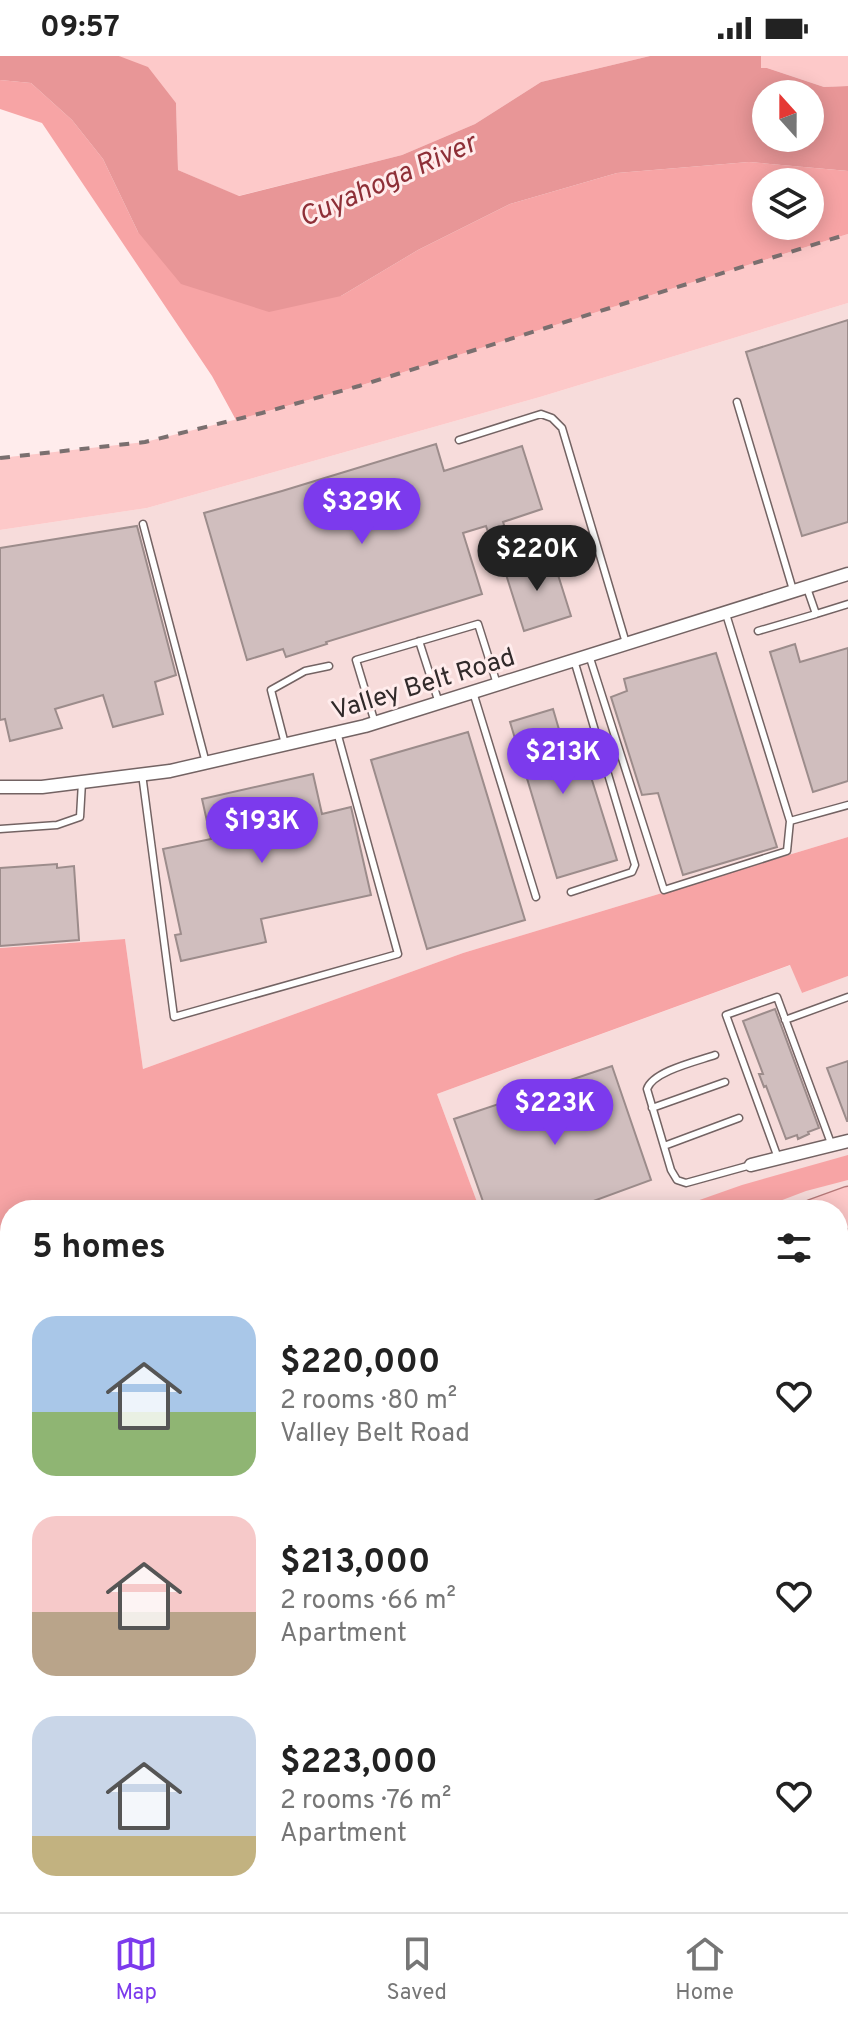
<!DOCTYPE html>
<html lang="en">
<head>
<meta charset="utf-8">
<style>
	:root { --surface:#fff; --page:#f2f2f2; --text:#222; --muted:#767676; --line:#e0e0e0; --accent:#7c3aed }
	body { margin:0; font-family:Overpass,sans-serif; background:var(--page); color:var(--text); height:100vh; display:flex; flex-direction:column; font-size:30px; white-space:nowrap }
	* { box-sizing:border-box; margin:0 }
	p { font-size:26px; color:var(--muted) }
	.icon { flex:none; width:44px; height:44px; fill:none; stroke:currentColor; stroke-width:2; stroke-linecap:round; stroke-linejoin:round }
	.map { position:relative; flex:1; overflow:hidden }
	.details { position:absolute; left:0px; top:1144px; width:848px; height:712px; display:flex; flex-direction:column; background:var(--surface); border-radius:32px 32px 0 0; box-shadow:0 4px 20px #0003 }
	.details>* { flex:none }
	.needle { width:52px; rotate:339deg }
	.controls { position:absolute; left:752px; top:24px; display:grid; gap:16px }
	.controls a { display:grid; place-items:center; width:72px; height:72px; border-radius:50%; background:var(--surface); box-shadow:0 4px 20px #0003; font-size:40px }
	.price { position:absolute; translate:-50% -68px; padding:0 18px; border-radius:28px; background:var(--accent); color:#fff; font-size:26px; line-height:52px; filter:drop-shadow(0 2px 4px #0008) }
	.price::after { content:''; position:absolute; left:50%; top:48px; width:24px; height:18px; margin-left:-12px; background:inherit; clip-path:polygon(0 0,100% 0,50% 100%) }
	.price.selected { background:#222; color:#fff }
	ul { padding:0; list-style:none }
	li { display:flex; align-items:center; gap:24px; height:200px; padding:0 32px }
	li span { display:grid; place-items:center; flex:none; width:224px; height:160px; border-radius:24px; color:#555 }
	li>.icon { margin-inline-start:auto }
	span .icon { width:96px; height:96px; fill:#fffc; stroke-width:1 }
	li b { font-size:34px }
	h2 { display:flex; justify-content:space-between; align-items:center; height:96px; padding:0 32px; font-size:34px }
	.status { display:flex; justify-content:space-between; align-items:center; height:56px; padding:0 40px; background:var(--surface); direction:ltr }
	.status svg { height:22px; fill:currentColor }
	.tabs { display:flex; justify-content:space-around; align-items:center; height:112px; border-top:2px solid var(--line); background:var(--surface); font-size:22px; color:var(--muted) }
	.tabs a { display:grid; justify-items:center; gap:4px }
	.tabs .selected { color:var(--accent) }
	.map>svg:first-child { display:block }
	.built { fill:#f7dcdb }
	.green { fill:#fdc9c9 }
	.forest { fill:#f7a4a5; fill-rule:evenodd }
	.water { fill:#e89697; fill-rule:evenodd }
	.lines { fill:none; stroke-linecap:round; stroke-linejoin:round }
	.stream { stroke:#e89697; stroke-width:4 }
	.building { fill:#d0bebe; stroke:#9c8c8b; stroke-width:2 }
	.service-casing { stroke:#736363; stroke-width:9 }
	.minor-casing { stroke:#736363; stroke-width:15 }
	.tertiary-casing { stroke:#736363; stroke-width:19 }
	.primary-casing { stroke:#b57979; stroke-width:23 }
	.service { stroke:#fff; stroke-width:6 }
	.minor { stroke:#fff; stroke-width:12 }
	.tertiary { stroke:#fff; stroke-width:16 }
	.primary { stroke:#fdc8c8; stroke-width:20 }
	.rail { stroke:#7a6f6f; stroke-width:4; stroke-dasharray:10 10; stroke-linecap:butt }
	.labels { text-anchor:middle; stroke-width:6; stroke-linejoin:round; paint-order:stroke }
	.street-label { font-size:26px; fill:#312a2a; stroke:#ffecec }
	.water-label { font-size:28px; font-style:italic; fill:#8e2f37; stroke:#ffecec }
</style>
</head>
<body>
<div class="status"><b>09:57</b><svg viewBox="0 0 49 12"><path d="M0 12V9h3v3zM5 12V6h3v6zM10 12V3h3v9zM15 12V0h3v12zM26 1h20v11H26zM47 4h2v5h-2z"/></svg></div>
<div class="map">
<svg width="848" height="1856" viewBox="0 0 848 1856">
	<rect width="100%" height="100%" fill="#ffecec"/>
	<path class="built" d="M848 247V781L463 897 143 1013 125 883 0 892V474L147 452 540 341Z
		M791 909 802 937 848 920V1141L812 1154H480L437 1038Z
		M838 1435H848V1719L838 1728Z
		M10 1657V1846H514L526 1856H0V1659Z"/>
	<path class="green" d="M119 0H650L541 26 475 68 402 99 238 140 178 114 176 47Z
		M761 0H848V30L824 31 767 12H761Z
		M848 178V247L540 341 147 452 0 474V402L145 386 262 357 359 330Z
		M848 1251V1435H838V1363L845 1252Z
		M10 1463V1657L0 1659V1467Z"/>
	<path class="forest" d="M0 24 31 27 72 64 103 103 138 176 341 240 418 194 510 148 617 117 749 106 848 115V178L359 330 236 364 212 320 42 67 0 53ZM766 126H810V170H766Z
		M848 781V920L802 937 790 909 437 1038 480 1154H10V1205L0 1204V892L125 883 143 1013 463 897Z
		M848 1099V1124L806 1135 756 1154H671L742 1129Z
		M848 1161V1251L838 1252V1165Z
		M0 1298H10V1444L0 1447Z
		M0 1551 10 1560V1604L0 1605Z
		M848 1719V1856H526L514 1846H838V1728Z"/>
	<path class="water" d="M0 0H119L148 11 176 47 178 114 239 140 402 99 475 68 541 26 650 0H761V12H767L824 31 848 30V115L749 106 617 117 510 148 418 194 341 240 269 256 181 228 138 176 103 103 72 64 31 27 0 24ZM766 38H810V82H766Z"/>
	<g class="lines">
		<path class="stream" d="M0 1632 10 1631
			M551 1846 559 1856"/>
	</g>
	<path class="building" d="M848 264V466L802 480 746 296Z
		M436 388 444 415 522 390 542 453 503 466 508 480 491 485 486 470 463 477 482 538 326 586 327 588 286 601 283 593 247 604 204 457 282 435Z
		M137 470 176 619 155 626 163 658 113 671 103 639 55 653 62 672 10 685 5 663 0 664V492Z
		M529 501 531 509 553 503 571 560 524 575 503 509Z
		M795 588 800 606 848 592V725L813 736 770 596Z
		M716 597 777 791 683 819 658 737 642 739 611 641 627 635 624 623Z
		M553 653 565 694 581 689 617 804 557 822 510 666Z
		M468 676 525 864 427 893 371 704Z
		M313 718 322 758 351 751 371 839 261 863 266 886 181 905 175 879 181 878 163 793 211 783 202 743Z
		M57 808V812L74 810 79 884 0 890V812Z
		M775 953 819 1072 808 1076 809 1078 798 1083 797 1079 786 1083 766 1030 764 1031 759 1018H763L743 965Z
		M848 1005V1065H847L827 1012Z
		M612 1010 651 1124 569 1154H486L454 1063Z"/>
	<g class="lines">
		<g class="service-casing">
			<path id="service" d="M737 346 793 534
				M459 384 541 358 552 362 562 372 626 587
				M143 468 206 707
				M816 558 848 548
				M758 575 816 558 807 532
				M419 585 439 647
				M589 599 664 834 787 795 790 765 726 558
				M473 636 536 841
				M375 667 356 604 478 568 497 628
				M285 688 271 634 305 615 329 610
				M142 718 174 961 398 898 337 676
				M790 765 848 749
				M0 773 57 769 80 761 82 726
				M571 836 632 816 635 809 574 604
				M785 964 848 941
				M715 999C698 1005 653 1015 647 1033L671 1114 677 1124 686 1127 751 1109
				M652 1052 725 1026
				M664 1090 739 1062
				M778 1102 726 959 777 941 832 1090
				M838 1608 848 1606
				M0 1747 10 1695
				M425 1846 444 1856
				M119 1856 121 1846
				M166 1856 167 1846
				M324 1856 327 1846"/>
		</g>
		<g class="minor-casing">
			<path id="minor" d="M0 731H42L170 715 365 670 848 518
				M751 1109 848 1085"/>
		</g>
		<g class="tertiary-casing">
			<path id="tertiary" d="M0 1298H10
				M838 1435H848"/>
		</g>
		<g class="primary-casing">
			<path id="primary" d="M812 1154 848 1141
				M838 1165 848 1161
				M0 1447 10 1444
				M0 1467 10 1463"/>
		</g>
		<use href="#service" class="service"/>
		<use href="#minor" class="minor"/>
		<use href="#tertiary" class="tertiary"/>
		<use href="#primary" class="primary"/>
		<path class="rail" d="M0 402 145 386 262 357 359 330 848 178"/>
	</g>
	<g class="labels">
		<g class="street-label">
			<text transform="translate(423 627) rotate(-17)" y="9">Valley Belt Road</text>
		</g>
		<g class="water-label">
			<text transform="translate(387 123) rotate(-24)" y="10">Cuyahoga River</text>
		</g>
	</g>
</svg>
<div class="controls">
<a><svg class="needle" viewBox="-14 -14 28 28"><path d="M0-13l5 13h-10z" fill="#e53935"/><path d="M0 13l5-13h-10z" fill="#767676"/></svg></a>
<a><svg class="icon" aria-label="layers" viewBox="0 0 24 24"><path d="M12 4l9 5-9 5-9-5zM3 14l9 5 9-5"/></svg></a>
</div>
<b class="price" style="left:362px;top:490px">$329K</b>
<b class="price selected" style="left:537px;top:537px">$220K</b>
<b class="price" style="left:563px;top:740px">$213K</b>
<b class="price" style="left:262px;top:809px">$193K</b>
<b class="price" style="left:555px;top:1091px">$223K</b>
<section class="details">
<h2>5 homes<svg class="icon" aria-label="filters" viewBox="0 0 24 24"><path d="M4 7h16M4 17h16"/><circle cx="9" cy="7" r="2"/><circle cx="15" cy="17" r="2"/></svg></h2>
<ul>
<li><span style="background:linear-gradient(#a9c7e8 60%,#8fb573 0)"><svg class="icon" aria-label="home" viewBox="0 0 24 24"><path d="M3 11l9-7 9 7M6 9v11h12V9"/></svg></span><div><b>$220,000</b><p>2 rooms · 80 m²</p><p>Valley Belt Road</p></div><svg class="icon" aria-label="heart" viewBox="0 0 24 24"><path d="M12 20l-8-8c-3-5 5-10 8-4 3-6 11-1 8 4z"/></svg></li>
<li><span style="background:linear-gradient(#f6c9c9 60%,#b9a48a 0)"><svg class="icon" aria-label="home" viewBox="0 0 24 24"><path d="M3 11l9-7 9 7M6 9v11h12V9"/></svg></span><div><b>$213,000</b><p>2 rooms · 66 m²</p><p>Apartment</p></div><svg class="icon" aria-label="heart" viewBox="0 0 24 24"><path d="M12 20l-8-8c-3-5 5-10 8-4 3-6 11-1 8 4z"/></svg></li>
<li><span style="background:linear-gradient(#c9d6e8 75%,#c2b280 0)"><svg class="icon" aria-label="home" viewBox="0 0 24 24"><path d="M3 11l9-7 9 7M6 9v11h12V9"/></svg></span><div><b>$223,000</b><p>2 rooms · 76 m²</p><p>Apartment</p></div><svg class="icon" aria-label="heart" viewBox="0 0 24 24"><path d="M12 20l-8-8c-3-5 5-10 8-4 3-6 11-1 8 4z"/></svg></li>
</ul>
</section>
</div>
<nav class="tabs">
<a class="selected"><svg class="icon" aria-label="map" viewBox="0 0 24 24"><path d="M3 6l6-2 6 2 6-2v14l-6 2-6-2-6 2zM9 4v14M15 6v14"/></svg>Map</a>
<a><svg class="icon" aria-label="saved" viewBox="0 0 24 24"><path d="M7 4h10v16l-5-4-5 4z"/></svg>Saved</a>
<a><svg class="icon" aria-label="home" viewBox="0 0 24 24"><path d="M3 11l9-7 9 7M6 9v11h12V9"/></svg>Home</a>
</nav>
</body>
</html>
